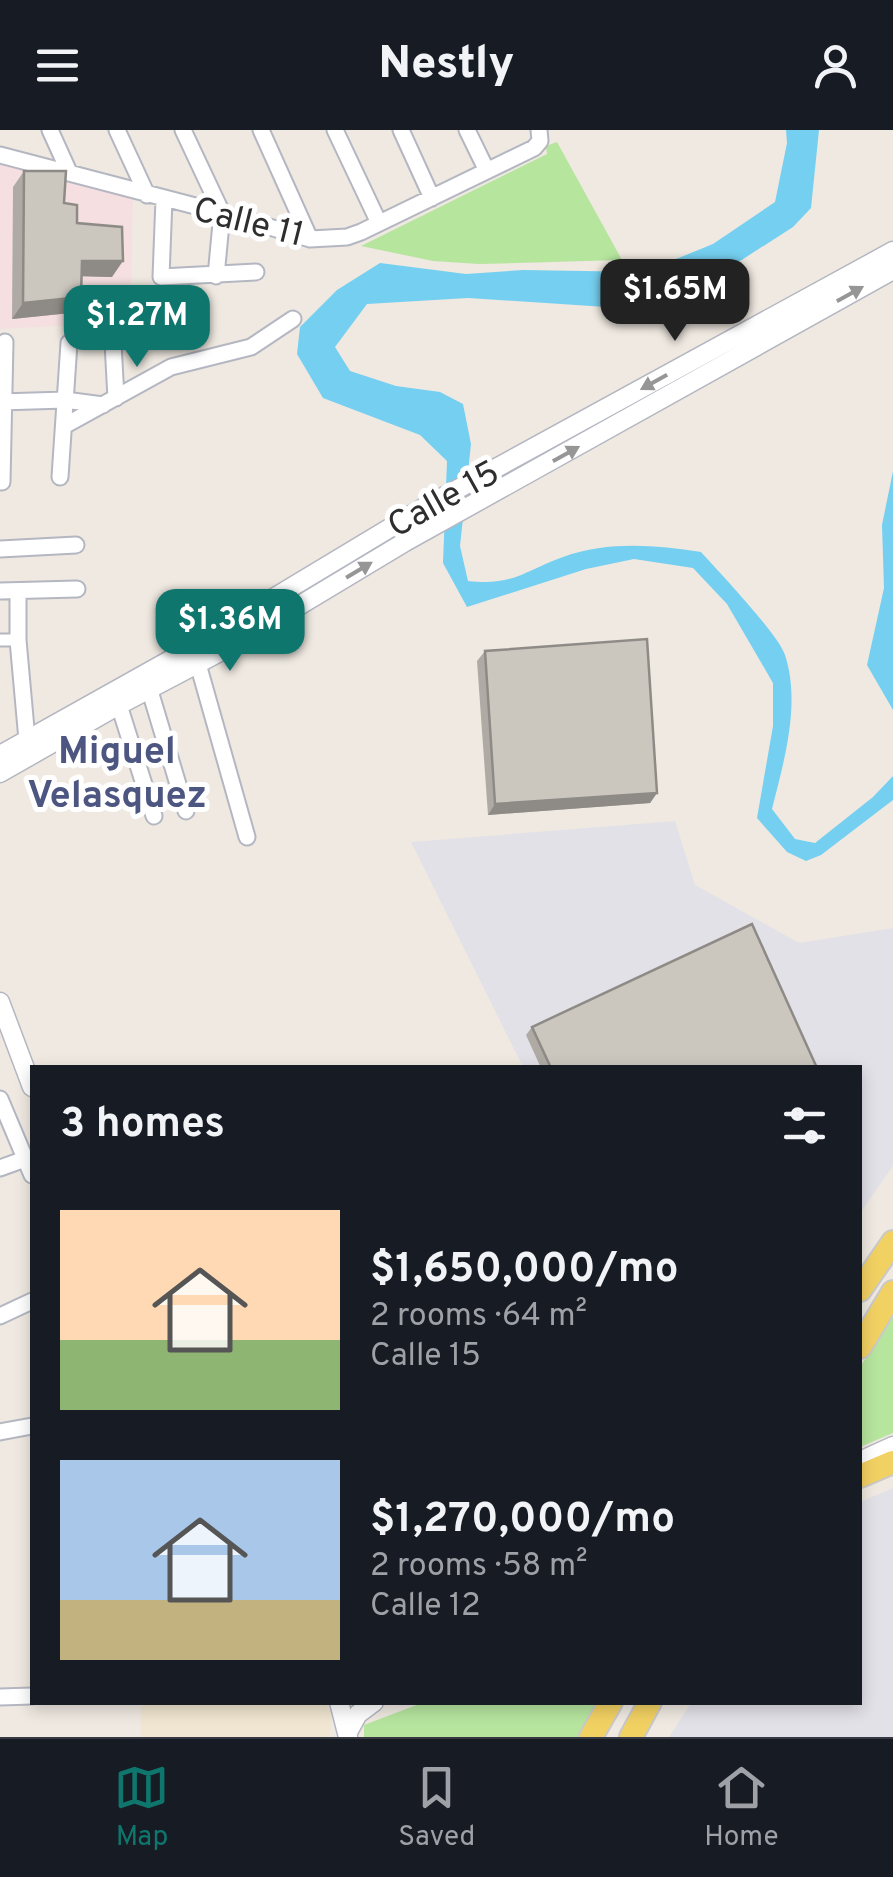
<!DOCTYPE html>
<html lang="en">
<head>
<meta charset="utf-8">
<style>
	:root { --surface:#171b24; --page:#20242c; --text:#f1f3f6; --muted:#9ea1a6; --line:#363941; --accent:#0f766e }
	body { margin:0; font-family:Overpass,sans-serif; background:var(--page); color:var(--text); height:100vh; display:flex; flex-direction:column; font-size:38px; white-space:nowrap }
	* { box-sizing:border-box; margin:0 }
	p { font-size:32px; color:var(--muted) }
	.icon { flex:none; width:55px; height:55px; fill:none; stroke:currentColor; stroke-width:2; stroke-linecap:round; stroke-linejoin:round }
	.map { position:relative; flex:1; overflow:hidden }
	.sheet { position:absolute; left:30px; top:935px; width:832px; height:640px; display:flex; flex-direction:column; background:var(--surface); border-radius:0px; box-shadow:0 5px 15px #0003 }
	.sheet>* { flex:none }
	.price { position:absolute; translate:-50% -85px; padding:0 22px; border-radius:20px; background:var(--accent); color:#fff; font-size:32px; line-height:65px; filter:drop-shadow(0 2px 5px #0008) }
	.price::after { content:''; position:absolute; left:50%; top:60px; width:30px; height:22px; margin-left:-15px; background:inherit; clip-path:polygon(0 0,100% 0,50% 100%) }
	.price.current { background:#222; color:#fff }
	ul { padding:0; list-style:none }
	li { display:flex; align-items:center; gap:30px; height:250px; padding:0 30px }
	li span { display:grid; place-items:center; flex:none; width:280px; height:200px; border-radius:0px; color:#555 }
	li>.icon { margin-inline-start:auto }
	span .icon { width:120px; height:120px; fill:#fffc; stroke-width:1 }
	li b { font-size:42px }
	h2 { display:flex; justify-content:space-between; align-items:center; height:120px; padding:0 30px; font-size:42px }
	header { display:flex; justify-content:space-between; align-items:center; height:130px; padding:0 30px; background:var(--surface); font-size:45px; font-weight:800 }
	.dock { display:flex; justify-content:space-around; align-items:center; height:140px; border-top:2px solid var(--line); background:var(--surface); font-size:28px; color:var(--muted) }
	.dock a { display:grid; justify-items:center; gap:5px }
	.dock .current { color:var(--accent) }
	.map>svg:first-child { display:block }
	.industrial { fill:#e3e1e8 }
	.education { fill:#f0e6d1 }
	.medical { fill:#f5dfe0 }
	.green { fill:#b6e59e }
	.water { fill:#75cff0 }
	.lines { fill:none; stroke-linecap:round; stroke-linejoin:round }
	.pedestrian-casing { stroke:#b4b7c1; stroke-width:15 }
	.minor-casing { stroke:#b4b7c1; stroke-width:19 }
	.tertiary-casing { stroke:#b4b7c1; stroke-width:21 }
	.primary-casing { stroke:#c9c9c9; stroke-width:26 }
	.pedestrian { stroke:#fff; stroke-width:11 }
	.minor { stroke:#fff; stroke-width:15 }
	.tertiary { stroke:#fff; stroke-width:18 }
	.primary { stroke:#f2d163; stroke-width:22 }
	.wall { fill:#afaba4 }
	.shaded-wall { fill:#8e8b86 }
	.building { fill:#cbc7bf; stroke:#8e8b86; stroke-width:2.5 }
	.oneway { fill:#969696 }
	.labels { text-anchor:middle; stroke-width:10; stroke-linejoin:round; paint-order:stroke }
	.street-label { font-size:35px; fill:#2e2e2e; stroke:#fff }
	.neighbourhood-label { font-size:38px; font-weight:bold; fill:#4d5680; stroke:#fff }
</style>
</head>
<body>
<header><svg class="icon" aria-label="menu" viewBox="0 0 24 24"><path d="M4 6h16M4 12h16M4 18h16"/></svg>Nestly<svg class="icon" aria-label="person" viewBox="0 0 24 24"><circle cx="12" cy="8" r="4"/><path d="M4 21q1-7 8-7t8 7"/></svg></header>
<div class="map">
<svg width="893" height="1607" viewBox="0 0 893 1607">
	<rect width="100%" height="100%" fill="#efe9e1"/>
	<path class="industrial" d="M675 691 695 755 799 813 893 798V1036L860 1083V938L523 937 411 712Z
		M893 1358V1607H669L691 1573 860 1572V1372Z"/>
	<path class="education" d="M155 1573H324L331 1582 330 1607H141V1576Z"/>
	<path class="medical" d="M0 31 133 63 130 192 0 199Z"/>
	<path class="green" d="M557 12 622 130 479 134 433 131 361 116 547 24 546 16Z
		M893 1186V1303L860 1317V1237Z
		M422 1573H600L580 1607H364V1595Z"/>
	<path class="water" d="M786 0H819L811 78 793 97 687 165 621 178 468 168 367 174 335 217 350 241 396 256 440 262 463 274 471 314 460 416 468 451C514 456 524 441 563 427 608 411 655 415 701 422 719 442 778 504 785 525 801 574 784 631 772 679L795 709 815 713 873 667 893 646V670L821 725 806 731 787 722 757 688 773 596V553L727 474 693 438 634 429 586 439 467 477 443 433 447 331 420 305 323 268 297 224 300 197 337 160 380 133 466 144 523 140 644 142 713 114 775 72 787 13Z
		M893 341V580L867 535 884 458 882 395Z"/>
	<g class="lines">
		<g class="pedestrian-casing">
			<path id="pedestrian" d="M0 510H18"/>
		</g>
		<g class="minor-casing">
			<path id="minor" d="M50 0 69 42
				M117 0 147 65
				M183 0 222 83 216 146
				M261 0 310 109
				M335 0 379 93
				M401 0 432 68
				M467 0 487 41
				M0 25 222 83 310 109 347 107 361 102 534 18 540 11 539 0
				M164 69 161 147 256 142
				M113 213 116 268
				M0 272 65 270 103 275
				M64 296 171 237 251 217 293 189
				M60 347 69 213
				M2 352 5 212
				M0 419 76 415
				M0 461 77 459
				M18 461V510L27 610
				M198 534 247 707
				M150 561 186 681
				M119 575 154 686
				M0 969 32 1045
				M0 1038 25 1029
				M0 1186 32 1171
				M0 1302 32 1296
				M0 1567 32 1566"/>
		</g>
		<g class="tertiary-casing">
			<path id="tertiary" d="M0 625 177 526 423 378 893 121
				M0 643 119 575 237 513 405 412 893 140
				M0 872 32 957
				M860 1331 893 1316
				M339 1572 348 1607
				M348 1602 358 1584 374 1572"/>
		</g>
		<g class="primary-casing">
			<path id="primary" d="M860 1160 893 1112
				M860 1217 893 1162
				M860 1346 893 1332
				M591 1607 611 1572
				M631 1607 650 1572"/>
		</g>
		<use href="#pedestrian" class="pedestrian"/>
		<use href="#minor" class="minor"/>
		<use href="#tertiary" class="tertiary"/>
		<use href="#primary" class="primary"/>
	</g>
	<path class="wall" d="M24 41 64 73 112 147 82 146 70 183 12 189 13 57Z
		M485 521 657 663 650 673 488 685 477 531Z
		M532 897 817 938H541L526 905Z"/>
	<path class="shaded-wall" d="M82 131H123L112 147 71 146Z
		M81 167 70 183 12 189 23 173Z
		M657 663 650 673 488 685 495 674Z"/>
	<path class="building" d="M24 41H66L64 73 77 75V93L122 97 123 131H82L81 167 23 173Z
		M647 509 657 663 495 674 485 521Z
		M752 794 817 938H551L532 897Z"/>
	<defs><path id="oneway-solid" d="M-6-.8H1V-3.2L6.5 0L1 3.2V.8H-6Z" transform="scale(2.5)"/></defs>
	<g class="oneway">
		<use href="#oneway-solid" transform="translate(850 164) rotate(-29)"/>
		<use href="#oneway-solid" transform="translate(654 252) rotate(151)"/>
		<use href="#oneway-solid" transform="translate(566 324) rotate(-29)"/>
		<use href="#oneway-solid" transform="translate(359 440) rotate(-31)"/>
	</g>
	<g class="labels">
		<g class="street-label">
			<text transform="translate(249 91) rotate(14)" y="12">Calle 11</text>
			<text transform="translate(443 368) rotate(-29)" y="12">Calle 15</text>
		</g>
		<g class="neighbourhood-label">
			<text x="117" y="633">Miguel<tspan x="117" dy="44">Velasquez</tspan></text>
		</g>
	</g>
</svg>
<b class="price current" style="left:675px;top:214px">$1.65M</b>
<b class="price" style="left:137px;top:240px">$1.27M</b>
<b class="price" style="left:230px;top:544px">$1.36M</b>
<section class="sheet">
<h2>3 homes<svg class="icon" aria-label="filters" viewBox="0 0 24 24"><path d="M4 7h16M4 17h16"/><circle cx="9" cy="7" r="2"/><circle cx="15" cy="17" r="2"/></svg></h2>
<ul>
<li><span style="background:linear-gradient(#ffd9b3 65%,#8fb573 0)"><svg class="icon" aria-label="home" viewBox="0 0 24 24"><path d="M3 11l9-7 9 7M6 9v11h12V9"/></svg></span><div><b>$1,650,000/mo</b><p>2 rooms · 64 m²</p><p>Calle 15</p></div></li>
<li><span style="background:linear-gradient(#a9c7e8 70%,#c2b280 0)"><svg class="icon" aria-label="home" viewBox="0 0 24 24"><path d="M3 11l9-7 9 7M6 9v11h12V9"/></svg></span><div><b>$1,270,000/mo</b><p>2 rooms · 58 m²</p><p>Calle 12</p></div></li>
</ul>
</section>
</div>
<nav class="dock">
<a class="current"><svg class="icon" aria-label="map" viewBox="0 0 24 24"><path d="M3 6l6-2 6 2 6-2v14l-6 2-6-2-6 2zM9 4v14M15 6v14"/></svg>Map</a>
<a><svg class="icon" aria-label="saved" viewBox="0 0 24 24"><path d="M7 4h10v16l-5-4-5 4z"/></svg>Saved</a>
<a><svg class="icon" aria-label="home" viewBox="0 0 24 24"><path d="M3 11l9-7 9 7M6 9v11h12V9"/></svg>Home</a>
</nav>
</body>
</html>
